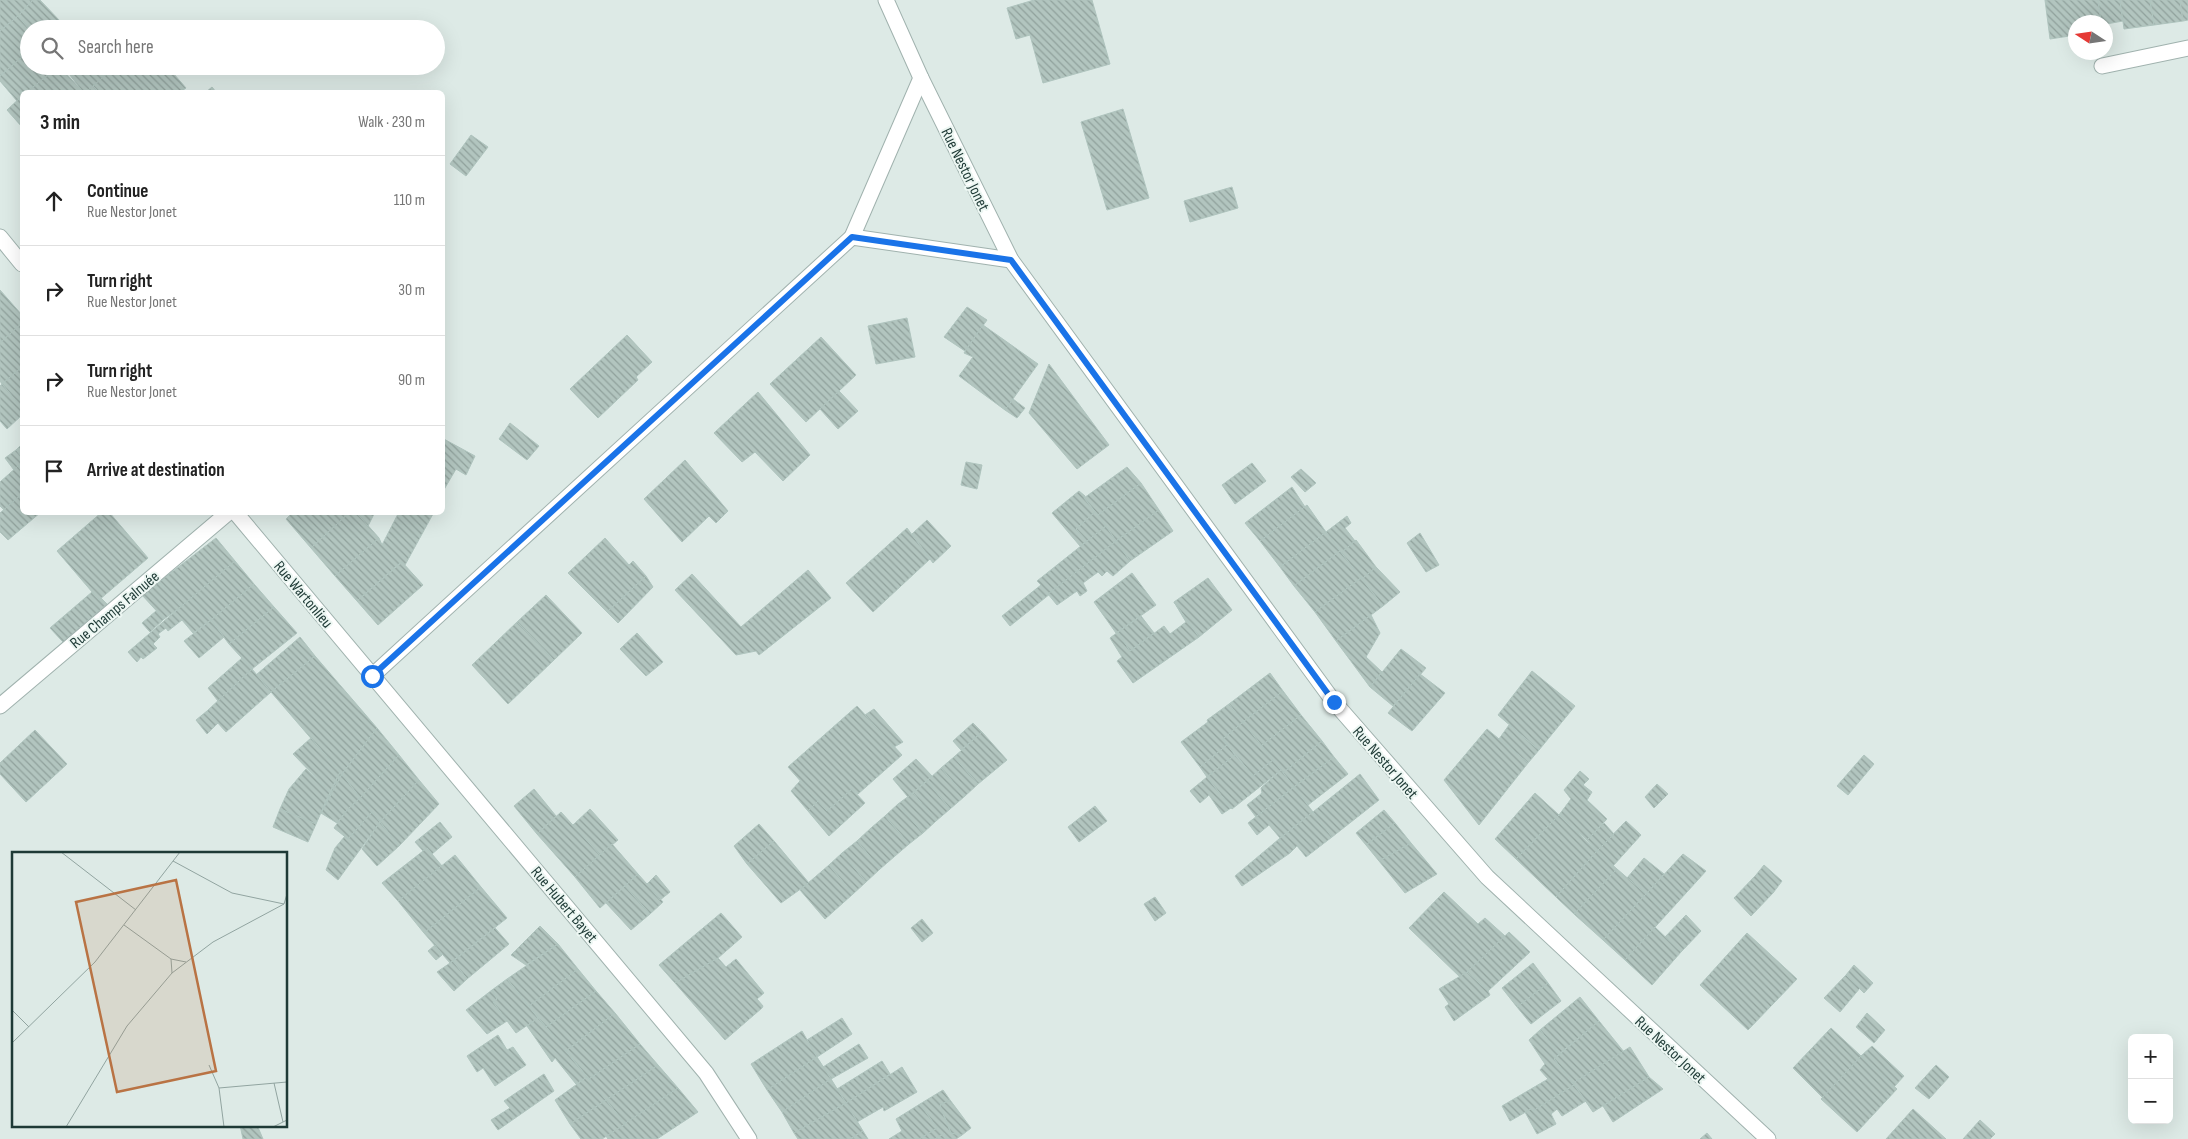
<!DOCTYPE html>
<html lang="en">
<head>
<meta charset="utf-8">
<style>
	body { margin:0; font-family:"Sofia Sans Condensed",sans-serif; background:#f6f6f6; color:#222 }
	.controls { position:absolute; right:15px; bottom:15px; display:grid; overflow:hidden; border-radius:8px; box-shadow:0 5px 20px #0002 }
	.controls button { width:45px; height:45px; display:grid; place-items:center; padding:0; border:0; border-bottom:1px solid #e0e0e0; background:#fff; color:#222; font:25px sans-serif }
	.compass { position:absolute; left:2068px; top:15px; width:45px; height:45px; border-radius:50%; background:#fff; box-shadow:0 5px 20px #0002; rotate:282deg }
	.stop { position:absolute; width:15px; height:15px; margin:-11px; border:4px solid #1a73e8; border-radius:50%; background:#fff }
	.stop.end { background:#1a73e8; border-color:#fff; box-shadow:0 1px 5px #0008 }
	.list { margin:0; padding:0; list-style:none }
	h2 { display:flex; justify-content:space-between; align-items:center; height:65px; margin:0; padding:0 20px; font-size:21px }
	h2 small { font-size:16px; font-weight:400; color:#767676 }
	.list li { display:grid; grid-template-columns:32px 1fr auto; gap:15px; align-items:center; box-sizing:border-box; height:90px; padding:0 20px; border-top:1px solid #e0e0e0 }
	.list b { display:block; font-size:19px; white-space:nowrap }
	.list p { margin:0; font-size:16px; white-space:nowrap; color:#767676 }
	.list em { font-size:16px; font-style:normal; color:#767676 }
	.icon { flex:none; width:28px; height:28px; fill:none; stroke:currentColor; stroke-width:2; stroke-linecap:round; stroke-linejoin:round }
	.map { position:relative; flex:none; width:2188px; height:1139px; overflow:hidden }
	.search { position:absolute; background:#fff; box-shadow:0 5px 20px #0002; left:20px; top:20px; width:425px; height:55px; display:flex; align-items:center; gap:12px; box-sizing:border-box; padding:0 18px; border-radius:28px; color:#767676; font-size:19px }
	.panel { position:absolute; background:#fff; box-shadow:0 5px 20px #0002; left:20px; top:90px; width:425px; height:425px; border-radius:8px }
	.map>svg:first-child { display:block }
</style>
</head>
<body>
<div class="map">
<svg width="2188" height="1139" viewBox="0 0 2188 1139">
	<defs>
		<pattern id="building-back-hatch" width="6" height="6" patternUnits="userSpaceOnUse" patternTransform="scale(1.25)"><rect width="6" height="6" fill="#b2c5bf"/><path d="M-1 5l2 2M0 0l6 6M5-1l2 2" fill="none" stroke="#90a19c"/></pattern>
	</defs>
	<rect width="100%" height="100%" fill="#ddeae6"/>
	<!-- building -->
	<g fill="url(#building-back-hatch)" stroke="#afc4be">
		<polygon points="0,0 4,0 18,16 0,31"/>
		<polygon points="4,0 33,0 18,16"/>
		<polygon points="33,0 40,0 60,21 54,29 29,29 18,16"/>
		<polygon points="1034,0 1092,0 1110,64 1043,83 1030,35 1016,39 1007,8"/>
		<polygon points="2045,0 2098,0 2102,22 2076,22 2076,35 2050,39"/>
		<polygon points="2098,0 2120,0 2123,21 2106,24 2101,22"/>
		<polygon points="2120,0 2150,0 2154,25 2124,29"/>
		<polygon points="2150,0 2180,0 2183,21 2154,25"/>
		<polygon points="2180,0 2188,0 2188,20 2183,21"/>
		<polygon points="18,16 29,29 29,51 0,76 0,31"/>
		<polygon points="29,51 29,66 59,66 27,92 22,92 22,96 17,101 0,81 0,76"/>
		<polygon points="59,66 83,92 27,92"/>
		<polygon points="63,66 116,66 86,92 83,92"/>
		<polygon points="116,66 167,66 186,88 180,92 99,92 93,86"/>
		<polygon points="93,86 99,92 86,92"/>
		<polygon points="212,87 216,92 206,92"/>
		<polygon points="22,96 22,127 7,110"/>
		<polygon points="1123,109 1149,198 1107,210 1081,122"/>
		<polygon points="471,135 488,147 466,176 450,164"/>
		<polygon points="1232,187 1238,208 1190,222 1184,201"/>
		<polygon points="0,290 22,315 22,323 0,343"/>
		<polygon points="967,307 987,320 965,351 944,337"/>
		<polygon points="907,318 915,357 876,364 868,326"/>
		<polygon points="22,323 22,367 2,384 0,381 0,343"/>
		<polygon points="983,325 1038,364 1005,410 959,376 973,357 964,353"/>
		<polygon points="627,335 652,362 636,377 638,380 598,418 570,389"/>
		<polygon points="821,337 856,375 806,422 770,384"/>
		<polygon points="1049,364 1109,445 1077,469 1029,413"/>
		<polygon points="22,367 22,408 2,384"/>
		<polygon points="2,384 22,408 22,415 7,429 0,421 0,386"/>
		<polygon points="839,391 858,411 838,429 820,409"/>
		<polygon points="758,392 810,455 783,481 755,452 742,462 714,433"/>
		<polygon points="1013,399 1025,408 1017,418 1005,410"/>
		<polygon points="510,423 539,446 527,460 499,439"/>
		<polygon points="442,438 475,456 466,475 456,469 442,493"/>
		<polygon points="22,444 22,457 16,450"/>
		<polygon points="16,450 22,457 22,462 14,470 5,458"/>
		<polygon points="685,460 728,511 716,523 709,516 682,542 644,499"/>
		<polygon points="22,462 22,472 18,466"/>
		<polygon points="966,462 982,465 977,489 961,485"/>
		<polygon points="1252,463 1266,481 1235,504 1222,485"/>
		<polygon points="18,466 22,472 22,494 4,510 0,506 0,482"/>
		<polygon points="1127,467 1141,483 1098,515 1084,498"/>
		<polygon points="1301,469 1316,483 1305,492 1291,477"/>
		<polygon points="1141,483 1159,510 1116,541 1098,515"/>
		<polygon points="1292,487 1305,507 1260,541 1245,523"/>
		<polygon points="1079,491 1085,496 1084,498 1095,512 1076,529 1087,541 1080,546 1052,513"/>
		<polygon points="22,494 22,512 41,512 8,540 0,532 0,513"/>
		<polygon points="1307,505 1326,532 1280,567 1260,541"/>
		<polygon points="1159,510 1173,531 1130,561 1116,541"/>
		<polygon points="102,512 109,512 148,558 99,600 57,551"/>
		<polygon points="293,512 350,512 311,548 286,519"/>
		<polygon points="350,512 356,512 379,538 335,576 311,548"/>
		<polygon points="356,512 375,512 368,526"/>
		<polygon points="399,512 434,512 405,565 402,562 400,563 382,545"/>
		<polygon points="1095,512 1106,526 1087,541 1076,529"/>
		<polygon points="1347,516 1351,523 1345,528 1355,541 1341,553 1326,532"/>
		<polygon points="927,520 951,546 933,563 912,534"/>
		<polygon points="1106,526 1116,541 1010,626 1002,616 1041,585 1037,581"/>
		<polygon points="907,528 930,559 873,612 846,583"/>
		<polygon points="1326,532 1340,551 1294,586 1280,567"/>
		<polygon points="1420,533 1439,565 1426,572 1407,543"/>
		<polygon points="216,538 235,561 181,607 159,582"/>
		<polygon points="379,538 382,545 400,563 357,601 335,576"/>
		<polygon points="605,538 629,565 633,561 646,576 607,612 568,573"/>
		<polygon points="1356,540 1376,567 1362,579 1341,553"/>
		<polygon points="1116,541 1130,561 1113,576 1107,571 1102,576 1098,572 1083,583 1087,591 1080,596 1077,591 1057,605 1048,594"/>
		<polygon points="1340,551 1361,578 1315,612 1294,586"/>
		<polygon points="235,561 254,584 211,620 191,598"/>
		<polygon points="402,562 423,585 378,625 357,601"/>
		<polygon points="1376,567 1400,592 1383,606 1362,579"/>
		<polygon points="808,570 831,598 759,655 756,651 736,655 675,590 692,574 741,627"/>
		<polygon points="1132,573 1156,605 1116,633 1094,602"/>
		<polygon points="646,576 653,587 618,623 607,612"/>
		<polygon points="1208,578 1232,610 1199,637 1174,602"/>
		<polygon points="1361,578 1383,606 1336,641 1315,612"/>
		<polygon points="159,582 181,607 164,619 142,595"/>
		<polygon points="254,584 274,607 229,644 211,620"/>
		<polygon points="92,592 99,600 101,598 107,604 63,642 50,628"/>
		<polygon points="546,595 582,633 554,660 517,622"/>
		<polygon points="191,598 211,620 193,633 182,620 168,631 166,628 158,634 160,637 153,644 157,648 143,659 141,657 137,662 128,652"/>
		<polygon points="1174,602 1199,637 1133,683 1117,661 1122,657 1110,638 1118,632 1130,651 1164,626 1170,634 1186,622"/>
		<polygon points="274,607 297,633 252,669 229,644"/>
		<polygon points="156,611 164,619 150,632 142,623"/>
		<polygon points="1371,615 1380,633 1366,657 1382,672 1370,687 1336,641"/>
		<polygon points="1141,616 1154,633 1130,651 1118,632"/>
		<polygon points="211,620 224,637 199,658 184,641"/>
		<polygon points="517,622 554,660 508,704 472,665"/>
		<polygon points="637,633 663,662 646,676 620,649"/>
		<polygon points="300,637 315,656 271,692 256,675"/>
		<polygon points="1401,649 1426,668 1393,706 1370,687"/>
		<polygon points="315,656 377,728 342,774 321,813 340,772 271,692"/>
		<polygon points="242,658 252,669 218,701 208,688"/>
		<polygon points="252,669 271,692 226,732 207,711"/>
		<polygon points="1532,671 1575,706 1539,750 1498,715"/>
		<polygon points="1270,673 1283,691 1243,722 1229,704"/>
		<polygon points="1420,674 1445,693 1412,731 1388,713"/>
		<polygon points="1283,691 1301,715 1261,746 1243,722"/>
		<polygon points="1229,704 1243,722 1223,739 1227,745 1200,767 1181,742 1208,722 1207,720"/>
		<polygon points="857,706 902,755 858,794 852,789 827,811 788,767"/>
		<polygon points="874,709 903,742 894,747 865,715"/>
		<polygon points="207,711 218,723 207,734 196,720"/>
		<polygon points="1301,715 1322,741 1283,773 1261,746"/>
		<polygon points="1243,722 1273,760 1253,776 1223,739"/>
		<polygon points="973,723 982,732 961,750 953,741"/>
		<polygon points="1509,725 1539,750 1528,763 1499,739"/>
		<polygon points="377,728 399,755 360,798 342,774"/>
		<polygon points="1487,729 1528,763 1479,825 1444,780"/>
		<polygon points="35,730 67,764 26,802 0,774 0,763"/>
		<polygon points="982,732 1007,760 978,784 954,757"/>
		<polygon points="311,738 340,772 330,792 293,754"/>
		<polygon points="1223,739 1235,755 1207,777 1200,767 1227,745"/>
		<polygon points="1322,741 1334,757 1294,787 1283,773"/>
		<polygon points="399,755 419,780 380,822 360,798"/>
		<polygon points="1235,755 1253,776 1273,760 1281,770 1232,809 1207,777"/>
		<polygon points="1864,755 1874,764 1848,795 1837,786"/>
		<polygon points="954,757 978,784 965,796 941,768"/>
		<polygon points="1334,757 1348,774 1308,805 1294,787"/>
		<polygon points="916,759 932,776 908,797 893,779"/>
		<polygon points="941,768 965,796 950,809 927,781"/>
		<polygon points="306,769 330,792 316,824 280,809 289,789"/>
		<polygon points="1281,770 1294,787 1256,817 1247,805 1262,793 1261,788"/>
		<polygon points="1580,771 1589,779 1583,785 1592,792 1587,800 1607,819 1587,840 1559,815 1571,799 1564,790"/>
		<polygon points="342,774 360,798 347,810 337,823 321,813"/>
		<polygon points="1360,774 1379,800 1332,837 1313,812"/>
		<polygon points="1207,777 1231,808 1222,814 1209,795 1200,803 1190,791"/>
		<polygon points="419,780 439,804 399,846 380,822"/>
		<polygon points="800,781 818,801 808,811 791,791"/>
		<polygon points="927,781 950,809 936,821 913,793"/>
		<polygon points="1657,784 1668,794 1654,808 1645,797"/>
		<polygon points="1294,787 1313,812 1280,838 1269,825 1257,835 1248,823"/>
		<polygon points="534,789 556,816 537,834 514,806"/>
		<polygon points="852,789 865,803 829,836 808,811 818,801 827,811"/>
		<polygon points="913,793 936,821 923,833 898,804"/>
		<polygon points="1535,793 1559,815 1516,859 1495,839"/>
		<polygon points="360,798 372,812 348,839 334,828 347,810"/>
		<polygon points="898,804 923,833 909,844 885,816"/>
		<polygon points="1095,806 1107,821 1079,842 1068,827"/>
		<polygon points="280,809 316,824 308,842 273,827"/>
		<polygon points="590,809 618,840 600,855 573,825"/>
		<polygon points="1384,810 1395,823 1366,845 1356,833"/>
		<polygon points="372,812 380,822 338,880 326,870 335,848 345,836 348,839"/>
		<polygon points="561,812 600,855 575,877 537,834"/>
		<polygon points="1313,812 1332,837 1306,857 1297,846 1290,853 1279,839"/>
		<polygon points="1559,815 1597,851 1556,897 1516,859"/>
		<polygon points="885,816 909,844 895,856 871,828"/>
		<polygon points="1626,821 1641,835 1613,866 1597,851"/>
		<polygon points="380,822 399,846 377,866 362,849"/>
		<polygon points="440,822 452,837 432,854 427,848 423,851 415,842"/>
		<polygon points="1395,823 1411,843 1379,861 1366,845"/>
		<polygon points="1604,823 1614,834 1597,851 1587,840"/>
		<polygon points="759,824 774,841 747,864 734,846"/>
		<polygon points="871,828 895,856 880,869 857,841"/>
		<polygon points="1279,839 1290,853 1242,886 1235,876"/>
		<polygon points="774,841 809,883 781,903 747,864"/>
		<polygon points="857,841 880,869 866,882 842,853"/>
		<polygon points="1411,843 1437,874 1405,893 1379,861"/>
		<polygon points="612,844 638,874 600,908 575,877"/>
		<polygon points="427,848 442,866 398,901 382,883"/>
		<polygon points="1597,851 1617,869 1574,914 1556,897"/>
		<polygon points="842,853 866,882 853,894 829,865"/>
		<polygon points="1683,854 1706,871 1667,914 1646,894"/>
		<polygon points="455,855 481,887 424,933 398,901"/>
		<polygon points="1644,858 1664,874 1646,894 1627,878"/>
		<polygon points="829,865 853,894 825,919 800,890"/>
		<polygon points="1764,865 1782,881 1773,893 1756,875"/>
		<polygon points="1617,869 1646,894 1603,940 1574,914"/>
		<polygon points="638,874 663,902 650,914 625,886"/>
		<polygon points="656,875 670,892 660,900 647,884"/>
		<polygon points="1756,875 1773,893 1751,916 1734,898"/>
		<polygon points="625,886 650,914 631,930 606,903"/>
		<polygon points="481,887 507,918 450,963 424,933"/>
		<polygon points="1444,892 1478,924 1485,918 1505,936 1461,978 1409,928"/>
		<polygon points="1646,894 1667,914 1625,960 1603,940"/>
		<polygon points="1155,897 1166,913 1155,921 1144,904"/>
		<polygon points="721,913 742,937 718,958 675,983 659,965"/>
		<polygon points="1686,915 1701,931 1681,952 1665,937"/>
		<polygon points="922,919 933,933 922,942 911,928"/>
		<polygon points="540,926 558,944 526,965 511,955"/>
		<polygon points="1655,927 1681,952 1652,985 1625,960"/>
		<polygon points="495,928 509,944 467,979 453,961"/>
		<polygon points="1509,932 1530,952 1488,991 1467,972"/>
		<polygon points="1747,933 1797,979 1748,1030 1700,985"/>
		<polygon points="558,944 578,969 529,1006 507,979"/>
		<polygon points="435,945 442,955 436,960 428,951"/>
		<polygon points="718,958 726,967 736,959 764,993 757,999 763,1006 762,1008 725,1040 675,983"/>
		<polygon points="453,961 467,979 454,991 437,972"/>
		<polygon points="1533,963 1548,983 1517,1007 1502,988"/>
		<polygon points="1854,965 1873,983 1864,993 1846,975"/>
		<polygon points="578,969 596,991 546,1027 529,1006"/>
		<polygon points="1467,972 1488,991 1490,995 1454,1021 1445,1007 1449,1004 1439,989"/>
		<polygon points="1846,975 1860,988 1840,1012 1824,998"/>
		<polygon points="507,979 538,1018 516,1033 493,1002 497,999 492,990"/>
		<polygon points="1548,983 1561,1001 1531,1024 1517,1007"/>
		<polygon points="492,990 497,999 493,1002 507,1021 487,1034 466,1010"/>
		<polygon points="596,991 615,1013 566,1051 546,1027"/>
		<polygon points="1580,997 1599,1021 1559,1054 1540,1030"/>
		<polygon points="615,1013 640,1044 589,1079 566,1051"/>
		<polygon points="1867,1013 1885,1030 1874,1043 1856,1027"/>
		<polygon points="538,1018 546,1027 587,1077 576,1084 555,1058 552,1062 527,1026"/>
		<polygon points="842,1018 852,1034 817,1057 807,1040"/>
		<polygon points="1599,1021 1624,1052 1573,1083 1554,1059"/>
		<polygon points="1831,1028 1861,1056 1823,1098 1793,1068"/>
		<polygon points="1540,1030 1559,1054 1554,1059 1574,1085 1533,1111 1531,1109 1510,1121 1502,1106 1548,1079 1540,1070 1545,1064 1529,1040"/>
		<polygon points="802,1031 817,1057 767,1090 751,1064"/>
		<polygon points="498,1035 507,1050 513,1047 526,1065 495,1086 483,1068 477,1072 467,1056"/>
		<polygon points="640,1044 658,1065 606,1100 589,1079"/>
		<polygon points="859,1044 868,1058 831,1079 823,1067"/>
		<polygon points="1872,1046 1904,1076 1894,1087 1861,1056"/>
		<polygon points="1630,1047 1649,1077 1593,1112 1573,1083"/>
		<polygon points="1861,1056 1897,1089 1857,1132 1821,1099"/>
		<polygon points="817,1057 831,1079 782,1112 767,1090"/>
		<polygon points="882,1061 890,1074 846,1103 837,1089"/>
		<polygon points="658,1065 678,1088 625,1124 606,1100"/>
		<polygon points="1936,1065 1949,1077 1929,1099 1915,1088"/>
		<polygon points="902,1067 917,1092 884,1111 883,1107 857,1122 846,1103"/>
		<polygon points="544,1074 554,1091 498,1130 491,1120 510,1108 504,1101"/>
		<polygon points="587,1077 606,1100 570,1124 555,1100"/>
		<polygon points="1649,1077 1663,1089 1613,1122 1603,1106"/>
		<polygon points="831,1079 846,1103 794,1133 782,1112"/>
		<polygon points="1574,1085 1586,1101 1562,1116 1557,1109 1551,1114 1556,1124 1537,1134 1525,1112 1531,1109 1533,1111"/>
		<polygon points="678,1088 698,1112 657,1139 608,1139 606,1136"/>
		<polygon points="943,1090 950,1100 940,1105 945,1119 951,1133 962,1135 956,1139 947,1139 944,1133 935,1139 919,1139 937,1128 920,1104"/>
		<polygon points="606,1100 625,1124 602,1139 581,1139 570,1124"/>
		<polygon points="950,1100 971,1128 962,1135 951,1133 940,1105"/>
		<polygon points="846,1103 863,1131 850,1139 798,1139 794,1133"/>
		<polygon points="920,1104 937,1128 919,1139 889,1139 902,1131 896,1119"/>
		<polygon points="1913,1109 1946,1139 1886,1139"/>
		<polygon points="1980,1120 1995,1134 1990,1139 1963,1139"/>
		<polygon points="240,1125 257,1125 263,1139 243,1139"/>
		<polygon points="863,1131 868,1139 850,1139"/>
		<polygon points="944,1133 947,1139 935,1139 942,1135"/>
		<polygon points="1707,1133 1712,1139 1700,1139"/>
	</g>
	<g fill="none" stroke-linecap="round" stroke-linejoin="round">
		<defs>
			<g id="street">
				<polyline points="886,0 921,78 1011,260 1334,702 1487,877 1768,1139"/>
				<polyline points="2102,66 2188,48"/>
				<polyline points="0,237 22,264"/>
				<polyline points="852,237 921,78"/>
				<polyline points="235,512 706,1073 749,1139"/>
				<polyline points="372,676 852,237 1011,260"/>
				<polyline points="0,706 229,512"/>
			</g>
		</defs>
		<!-- street casing -->
		<use href="#street" stroke="#a0b2ae" stroke-width="17"/>
		<!-- street -->
		<use href="#street" stroke="#fff" stroke-width="15"/>
	</g>
	<g fill="none" stroke-linecap="round" stroke-linejoin="round">
		<!-- route -->
		<polyline stroke="#1a73e8" stroke-width="6" points="372,676 852,237 1011,260 1334,702"/>
	</g>
	<g text-anchor="middle" stroke-width="4" stroke-linejoin="round" paint-order="stroke">
		<!-- street labels -->
		<g font-size="16" fill="#1e3a36" stroke="#edf7f3">
			<text transform="translate(966 169) rotate(64)" y="6">Rue Nestor Jonet</text>
			<text transform="translate(304 594) rotate(50)" y="6">Rue Wartonlieu</text>
			<text transform="translate(114 609) rotate(-40)" y="6">Rue Champs Falnuée</text>
			<text transform="translate(1386 762) rotate(49)" y="6">Rue Nestor Jonet</text>
			<text transform="translate(565 904) rotate(50)" y="6">Rue Hubert Bayet</text>
			<text transform="translate(1671 1049) rotate(43)" y="6">Rue Nestor Jonet</text>
		</g>
	</g>
	<!-- overview -->
	<g transform="translate(12 852)">
		<rect width="275" height="275" fill="#ddeae6"/>
		<path fill="none" stroke="#91a4a0" stroke-width="1" d="M 49,0 L 124,58M 161,9 L 220,41 L 272,52M 112,73 L 159,107 L 160,121M 159,107 L 174,110M 0,158 L 17,175M 0,191 L 83,110 L 168,0M 197,213 L 207,236 L 212,275M 262,231 L 271,270M 207,236 L 275,230M 54,275 L 115,174 L 160,121 L 201,90 L 272,52 L 275,42M 261,275 L 275,268"/>
		<path fill="#b97344" fill-opacity="0.15" stroke="#b97344" stroke-width="2.5" d="M 164,28 L 204,219 L 105,240 L 64,50 Z"/>
		<rect width="275" height="275" fill="none" stroke="#1e3a36" stroke-width="2.5"/>
	</g>
</svg>
<div class="controls">
<button>+</button>
<button>−</button>
</div>
<svg class="compass" viewBox="-18 -18 36 36"><path d="M0-13l5 13h-10z" fill="#e53935"/><path d="M0 13l5-13h-10z" fill="#767676"/></svg>
<div class="stop" style="left:372px;top:676px"></div>
<div class="stop end" style="left:1334px;top:702px"></div>
<div class="search"><svg class="icon" aria-label="search" viewBox="0 0 24 24"><circle cx="10" cy="10" r="6"/><path d="M15 15l6 6"/></svg>Search here</div>
<section class="panel">
<h2>3 min<small>Walk · 230 m</small></h2>
<ul class="list">
<li><svg class="icon" aria-label="ahead" viewBox="0 0 24 24"><path d="M12 20V5M6 11l6-6 6 6"/></svg><div><b>Continue</b><p>Rue Nestor Jonet</p></div><em>110 m</em></li>
<li><svg class="icon" aria-label="right" viewBox="0 0 24 24"><path d="M7 20v-9h11M14 6l5 5-5 5"/></svg><div><b>Turn right</b><p>Rue Nestor Jonet</p></div><em>30 m</em></li>
<li><svg class="icon" aria-label="right" viewBox="0 0 24 24"><path d="M7 20v-9h11M14 6l5 5-5 5"/></svg><div><b>Turn right</b><p>Rue Nestor Jonet</p></div><em>90 m</em></li>
<li><svg class="icon" aria-label="arrive" viewBox="0 0 24 24"><path d="M6 21V4h12l-3 4 3 4H6"/></svg><div><b>Arrive at destination</b></div></li>
</ul>
</section>
</div>
</body>
</html>
